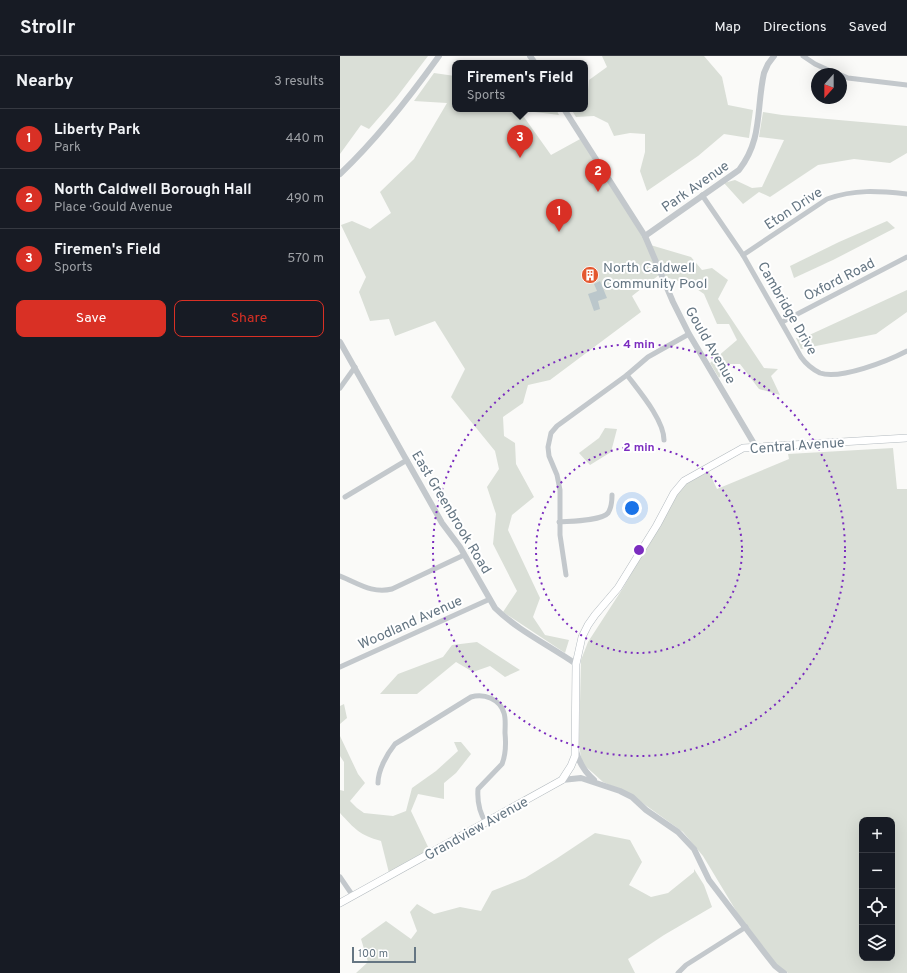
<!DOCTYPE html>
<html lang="en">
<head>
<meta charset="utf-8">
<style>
	body { margin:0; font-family:Overpass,sans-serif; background:#20242c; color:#f1f3f6 }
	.controls { position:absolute; right:12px; bottom:12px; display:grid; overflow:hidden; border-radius:8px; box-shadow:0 4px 16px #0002 }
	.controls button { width:36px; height:36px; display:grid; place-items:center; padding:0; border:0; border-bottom:1px solid #363941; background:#171b24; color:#f1f3f6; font:20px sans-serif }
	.compass { position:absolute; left:471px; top:12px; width:36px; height:36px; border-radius:50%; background:#171b24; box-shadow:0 4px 16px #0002; rotate:201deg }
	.scale { position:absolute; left:12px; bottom:10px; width:64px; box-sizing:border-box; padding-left:4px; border:2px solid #657683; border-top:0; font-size:11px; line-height:14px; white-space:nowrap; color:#657683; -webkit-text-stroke:3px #fff; paint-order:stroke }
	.you { position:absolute; left:292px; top:452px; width:14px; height:14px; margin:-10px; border:3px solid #fff; border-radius:50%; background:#1a73e8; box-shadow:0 0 0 6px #1a73e833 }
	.badge { display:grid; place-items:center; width:26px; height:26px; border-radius:50%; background:#d93025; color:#fff; font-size:13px; font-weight:700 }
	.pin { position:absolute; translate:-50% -33px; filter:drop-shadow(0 1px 2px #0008) }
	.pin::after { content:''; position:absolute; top:21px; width:14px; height:12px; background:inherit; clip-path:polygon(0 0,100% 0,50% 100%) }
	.popup { position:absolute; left:112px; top:4px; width:136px; height:52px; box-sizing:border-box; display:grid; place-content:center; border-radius:8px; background:#171b24; filter:drop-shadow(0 1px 3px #0005); font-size:13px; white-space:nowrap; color:#9ea1a6 }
	.popup b { font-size:15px; color:#f1f3f6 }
	.popup::after { content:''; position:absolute; left:50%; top:100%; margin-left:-8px; border:8px solid transparent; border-top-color:#171b24 }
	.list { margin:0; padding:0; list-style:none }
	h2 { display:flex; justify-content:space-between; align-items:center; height:52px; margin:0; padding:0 16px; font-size:17px }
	h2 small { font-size:13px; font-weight:400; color:#9ea1a6 }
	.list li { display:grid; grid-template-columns:26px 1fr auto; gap:12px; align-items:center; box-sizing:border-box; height:60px; padding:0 16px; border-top:1px solid #363941 }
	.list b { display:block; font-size:15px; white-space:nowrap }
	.list p { margin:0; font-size:13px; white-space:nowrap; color:#9ea1a6 }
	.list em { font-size:13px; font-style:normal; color:#9ea1a6 }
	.actions { display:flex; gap:8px; padding:12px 16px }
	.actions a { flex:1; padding:9px 0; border:1px solid #d93025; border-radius:8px; text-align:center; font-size:14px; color:#d93025 }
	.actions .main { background:#d93025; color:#fff }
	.icon { flex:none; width:22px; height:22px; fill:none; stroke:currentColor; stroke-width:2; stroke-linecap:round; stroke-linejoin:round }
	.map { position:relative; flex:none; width:567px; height:917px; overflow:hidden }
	header { display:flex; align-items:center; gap:24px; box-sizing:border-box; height:56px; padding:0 20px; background:#171b24; border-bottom:1px solid #363941 }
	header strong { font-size:19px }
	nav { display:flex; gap:22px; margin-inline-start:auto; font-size:14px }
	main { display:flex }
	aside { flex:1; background:#171b24 }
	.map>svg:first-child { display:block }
</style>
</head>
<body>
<header>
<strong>Strollr</strong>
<nav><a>Map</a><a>Directions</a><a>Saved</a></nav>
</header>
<main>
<aside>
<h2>Nearby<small>3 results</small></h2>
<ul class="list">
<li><span class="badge">1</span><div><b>Liberty Park</b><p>Park</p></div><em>440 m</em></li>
<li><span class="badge">2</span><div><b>North Caldwell Borough Hall</b><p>Place · Gould Avenue</p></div><em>490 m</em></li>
<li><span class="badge">3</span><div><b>Firemen's Field</b><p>Sports</p></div><em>570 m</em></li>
</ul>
<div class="actions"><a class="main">Save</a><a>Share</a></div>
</aside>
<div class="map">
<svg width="567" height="917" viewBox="0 0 567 917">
	<rect width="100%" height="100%" fill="#fafaf8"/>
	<!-- green -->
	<g fill="#dadfd7" fill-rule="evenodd">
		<polygon points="0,0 88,0 56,42 29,73 21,69 0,98"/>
		<polygon points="262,0 364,0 382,21 388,49 413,54 409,82 384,78 358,100 307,135 300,115 305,96 305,78 290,77 274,80 268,67 254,60 236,61 231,53 245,53 245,34 248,34 249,24 267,11"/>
		<polygon points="94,17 115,20 115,53 216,53 219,59 179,54 211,99 242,82 307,188 351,201 362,214 372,212 388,224 378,243 424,312 438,313 431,320 440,339 419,333 400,308 389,308 379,322 370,307 397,284 389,268 377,268 364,238 351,229 319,219 292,240 301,256 210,324 188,329 183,347 163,361 164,380 175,387 176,408 194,441 172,459 168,474 200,542 193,561 205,579 229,584 225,597 163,556 177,535 153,488 156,458 147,431 159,413 155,395 111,341 125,313 95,265 55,280 49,263 30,265 19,236 26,221 1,169 12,165 30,173 51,157 40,136 74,103 107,47 74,45"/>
		<polygon points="423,56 442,59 567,70 567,97 550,107 514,103 478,109 430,141 419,136 403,148 384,127 395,124 412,132 422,131 444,84 419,81"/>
		<polygon points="547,165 555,172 493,204 454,222 450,210 499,186"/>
		<polygon points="567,234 567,256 536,278 461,293 456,282 465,281"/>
		<polygon points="265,372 277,373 271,396 250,409 239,397 259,382"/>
		<path d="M 553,392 L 557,433 L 567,433 L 567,917 L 448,917 L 437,910 L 398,858 L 363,800 L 343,776 L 290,738 L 263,726 L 242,707 L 239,689 L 241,604 L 248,586 L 283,532 L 338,436 L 348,425 L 369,416 L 377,433 L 449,403 L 448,398 ZM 522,764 L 552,764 L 552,902 L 522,902 Z"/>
		<polygon points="137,586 180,614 165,621 150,610 133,616 116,606 77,638 40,638 58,618 103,601 112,589"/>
		<polygon points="4,648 7,662 0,668 0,650"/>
		<path d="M 0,680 L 18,718 L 25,727 L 10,745 L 17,752 L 24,757 L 53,760 L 66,755 L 72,732 L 96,715 L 118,695 L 114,686 L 121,686 L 131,698 L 116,717 L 104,727 L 104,743 L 78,738 L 71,755 L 90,795 L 49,817 L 41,785 C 19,779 15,773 0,757 L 0,734 L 4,735 L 4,706 L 0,700 Z"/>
		<polygon points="255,777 290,784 302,806 289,829 311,841 328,837 354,816 354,813 364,829 372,851 324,879 288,903 295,917 16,917 28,906 21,883 46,865 71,883 77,875 70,856 77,848 94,858 120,851 141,855 152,835 185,822 216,803"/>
	</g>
	<!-- water -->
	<polygon fill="#bbc7cb" points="260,225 267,242 258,245 260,253 254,255 248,238 257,235 254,228"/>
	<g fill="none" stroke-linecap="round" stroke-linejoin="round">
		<defs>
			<polyline id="secondary" points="0,847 222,724 231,710 235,700 236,608 242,581 248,569 255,559 278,532 317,469 334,437 344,425 403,392 567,382"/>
		</defs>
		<!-- secondary casing -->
		<use href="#secondary" stroke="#b3babf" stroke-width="8"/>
		<!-- minor -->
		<g stroke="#c3c8cc" stroke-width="5">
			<polyline points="463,0 475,8 497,18"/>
			<polyline points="501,19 508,22 567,29"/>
			<path d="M 362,139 L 403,199 L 461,301 C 466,308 472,313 480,317 C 500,324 548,305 567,295"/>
			<path d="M 403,199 L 487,143 C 515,133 538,135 567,138"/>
			<polyline points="442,266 567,201"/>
			<path d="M 287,319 C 299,335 324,364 324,384"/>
			<polyline points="0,332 15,311"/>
			<polyline points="5,441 67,404"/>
			<path d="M 219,466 C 231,465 261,465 268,457 C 272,451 272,445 272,439"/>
			<polyline points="226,519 220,479 220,434 217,419 209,400 208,391 211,377 217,370 287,319 308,301 349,278"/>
			<path d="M 0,520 C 18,527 32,538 52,533 L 124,499"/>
			<polyline points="0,611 150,543"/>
			<path d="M 38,727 C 38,714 47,698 55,688 L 131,641 C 144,637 160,643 164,657 C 166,663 165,670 165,677 C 166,687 166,698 162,708 L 138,733 C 137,746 139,756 146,767"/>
			<polyline points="0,821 13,840"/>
			<polyline points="338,917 346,909 406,871"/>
		</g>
		<!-- tertiary -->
		<g stroke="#c3c8cc" stroke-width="6">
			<polyline points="190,0 195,7"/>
			<polyline points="224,53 305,180 333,246 349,278 416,391"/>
			<path d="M 0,118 C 38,82 69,42 99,0"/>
			<path d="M 305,180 L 399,114 C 423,83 416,53 424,17 L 428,8 L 434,0"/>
			<path d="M 0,286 L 102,467 L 120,491 L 155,552 C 177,574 210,590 236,608"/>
			<path d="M 236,695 C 239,707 245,716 254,724"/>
			<polyline points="222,724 241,722 280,735 292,741 306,754 338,776 354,793 369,824 424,896 435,910 444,917"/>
		</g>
		<!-- secondary -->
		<use href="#secondary" stroke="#fff" stroke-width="7"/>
	</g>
	<!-- distance rings -->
	<g fill="none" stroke="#7b2cbf" stroke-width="2" stroke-dasharray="2 4">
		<circle cx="299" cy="494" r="103"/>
		<circle cx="299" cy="494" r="206"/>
	</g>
	<!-- icons -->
	<defs>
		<symbol id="building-disc" viewBox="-11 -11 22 22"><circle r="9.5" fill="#e4572e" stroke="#fff"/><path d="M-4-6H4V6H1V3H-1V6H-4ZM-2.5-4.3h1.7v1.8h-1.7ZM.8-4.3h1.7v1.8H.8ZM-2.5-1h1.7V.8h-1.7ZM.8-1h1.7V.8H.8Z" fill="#fff"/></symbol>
	</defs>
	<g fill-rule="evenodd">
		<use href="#building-disc" x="240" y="209" width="20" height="20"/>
	</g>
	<g text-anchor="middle" stroke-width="4" stroke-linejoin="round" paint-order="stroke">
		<!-- street labels -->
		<g font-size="14" fill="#657683" stroke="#fff">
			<text transform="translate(355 130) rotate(-35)" y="5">Park Avenue</text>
			<text transform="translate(453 152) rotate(-33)" y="5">Eton Drive</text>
			<text transform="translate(499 223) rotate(-27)" y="5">Oxford Road</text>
			<text transform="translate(448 252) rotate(60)" y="5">Cambridge Drive</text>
			<text transform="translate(371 289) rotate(60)" y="5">Gould Avenue</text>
			<text transform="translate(457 389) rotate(-4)" y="5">Central Avenue</text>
			<text transform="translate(112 456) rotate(59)" y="5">East Greenbrook Road</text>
			<text transform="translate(70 566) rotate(-24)" y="5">Woodland Avenue</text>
			<text transform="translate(136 772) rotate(-29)" y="5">Grandview Avenue</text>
		</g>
		<!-- poi labels -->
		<g font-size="14" fill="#657683" stroke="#fff" text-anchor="start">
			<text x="263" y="216">North Caldwell<tspan x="263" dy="16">Community Pool</tspan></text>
		</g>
	</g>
	<circle cx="299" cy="494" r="6" fill="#7b2cbf" stroke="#fff" stroke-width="2"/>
	<g font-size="12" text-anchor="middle" font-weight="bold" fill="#7b2cbf" stroke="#fff" stroke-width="4" stroke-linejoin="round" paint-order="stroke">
		<text x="299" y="292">4 min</text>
		<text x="299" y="395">2 min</text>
	</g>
</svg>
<div class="controls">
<button>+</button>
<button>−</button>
<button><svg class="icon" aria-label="locate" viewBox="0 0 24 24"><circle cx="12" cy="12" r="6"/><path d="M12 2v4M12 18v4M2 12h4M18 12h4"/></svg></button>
<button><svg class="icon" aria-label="layers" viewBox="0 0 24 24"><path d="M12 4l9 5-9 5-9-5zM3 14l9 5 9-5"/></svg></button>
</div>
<svg class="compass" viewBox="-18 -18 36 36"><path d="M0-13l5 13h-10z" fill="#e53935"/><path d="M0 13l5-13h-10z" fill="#9ea1a6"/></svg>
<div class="scale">100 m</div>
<div class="you"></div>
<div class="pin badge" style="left:219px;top:176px">1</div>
<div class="pin badge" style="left:258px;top:136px">2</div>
<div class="pin badge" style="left:180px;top:102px">3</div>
<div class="popup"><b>Firemen's Field</b>Sports</div>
</div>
</main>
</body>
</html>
